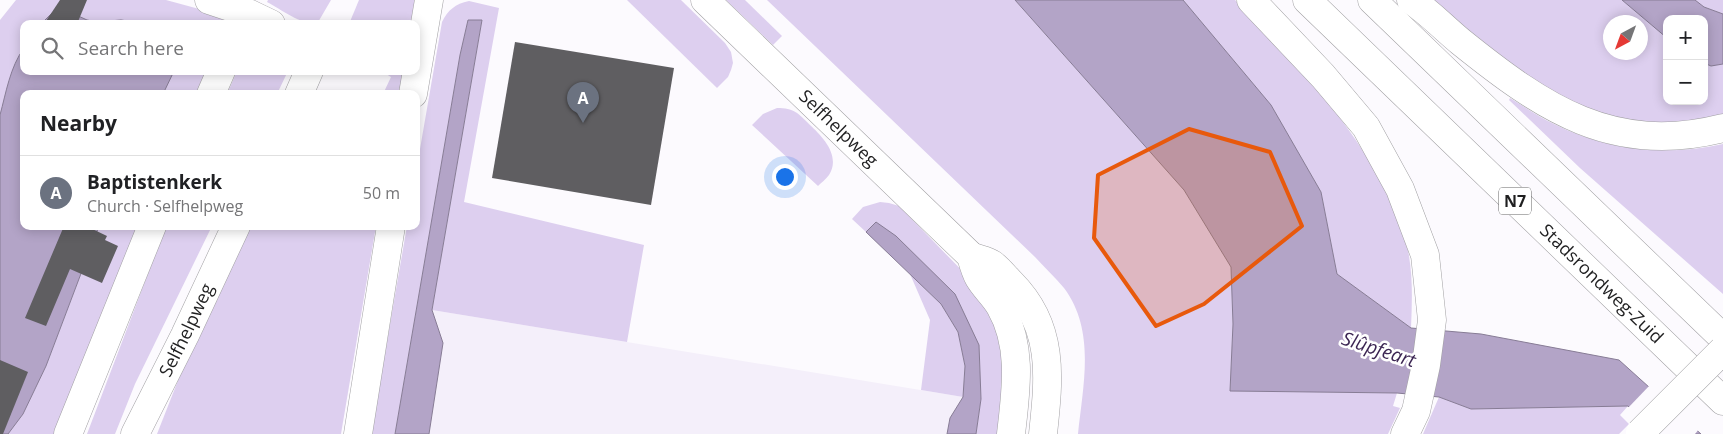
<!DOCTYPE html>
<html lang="en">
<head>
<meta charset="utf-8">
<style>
	body { margin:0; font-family:"Open Sans",sans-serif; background:#f6f6f6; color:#202124 }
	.controls { position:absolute; right:15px; top:15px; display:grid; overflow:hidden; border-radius:10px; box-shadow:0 2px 12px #0003 }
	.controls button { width:45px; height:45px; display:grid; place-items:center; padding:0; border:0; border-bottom:1px solid #e0e0e0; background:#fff; color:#202124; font:25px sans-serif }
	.compass { position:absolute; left:1603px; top:15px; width:45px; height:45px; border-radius:50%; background:#fff; box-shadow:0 2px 12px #0003; rotate:221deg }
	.you { position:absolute; left:784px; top:176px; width:18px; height:18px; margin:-12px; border:4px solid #fff; border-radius:50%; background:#1a73e8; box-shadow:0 0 0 8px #1a73e833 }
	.badge { display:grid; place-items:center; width:32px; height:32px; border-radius:50%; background:#7c3aed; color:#fff; font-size:16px; font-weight:700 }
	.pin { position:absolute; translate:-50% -41px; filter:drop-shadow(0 1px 2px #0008) }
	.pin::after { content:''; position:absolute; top:26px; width:18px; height:15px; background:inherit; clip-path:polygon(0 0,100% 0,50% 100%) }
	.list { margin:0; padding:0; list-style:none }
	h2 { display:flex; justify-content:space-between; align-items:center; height:65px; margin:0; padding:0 20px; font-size:21px }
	h2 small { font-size:16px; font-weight:400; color:#757577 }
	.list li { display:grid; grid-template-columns:32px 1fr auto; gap:15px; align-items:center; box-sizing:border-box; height:75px; padding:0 20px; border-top:1px solid #e0e0e0 }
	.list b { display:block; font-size:19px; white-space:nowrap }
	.list p { margin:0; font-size:16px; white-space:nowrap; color:#757577 }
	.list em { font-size:16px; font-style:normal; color:#757577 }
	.icon { flex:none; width:28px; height:28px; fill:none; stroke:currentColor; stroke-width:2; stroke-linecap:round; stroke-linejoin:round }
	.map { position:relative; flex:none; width:1723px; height:434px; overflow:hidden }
	.search { position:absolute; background:#fff; box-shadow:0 2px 12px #0003; left:20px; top:20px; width:400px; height:55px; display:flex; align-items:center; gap:12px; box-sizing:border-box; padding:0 18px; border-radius:10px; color:#757577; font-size:19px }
	.panel { position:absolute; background:#fff; box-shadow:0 2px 12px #0003; left:20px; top:90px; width:400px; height:140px; border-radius:10px }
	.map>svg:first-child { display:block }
</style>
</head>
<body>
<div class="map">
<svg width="1723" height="434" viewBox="0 0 1723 434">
	<rect width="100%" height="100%" fill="#fcfafe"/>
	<!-- built -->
	<polygon fill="#f4effa" points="432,310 963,397 950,418 947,434 429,434 443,343"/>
	<!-- green -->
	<g fill="#ddcfef" fill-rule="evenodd">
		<polygon points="16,0 166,0 236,19 234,24 146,24 121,20 97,22 87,20 74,14 43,21 41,24 24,24 24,48 20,53 0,115 0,20"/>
		<path d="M 268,0 L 331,0 L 317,24 C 300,24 282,10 267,2 Z"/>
		<polygon points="359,0 415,0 411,24 349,24"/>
		<polygon points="627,0 681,0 725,43 731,52 733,63 731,70 728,77 717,88"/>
		<polygon points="726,0 745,0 782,36 773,45"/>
		<path d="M 767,0 L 1015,0 L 1184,190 L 1231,267 L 1233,324 L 1230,391 L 1397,393 L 1393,406 L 1400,408 L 1388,434 L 1078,434 C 1083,385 1096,331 1064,288 C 1055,277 1044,267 1035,257 Z"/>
		<path d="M 1183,0 L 1235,0 C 1298,68 1373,140 1401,230 C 1404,239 1408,247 1409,256 C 1413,280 1412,304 1411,328 L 1337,274 L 1321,192 L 1271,105 Z"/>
		<path d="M 1431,0 L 1622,0 L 1667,38 L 1667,101 L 1704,101 L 1704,63 L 1711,66 L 1723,64 L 1723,115 C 1708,118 1693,123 1678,123 C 1573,127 1506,61 1431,0 ZM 1610,22 L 1640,22 L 1640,52 L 1610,52 Z"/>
		<polygon points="1695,0 1723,0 1723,14 1704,7"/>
		<path d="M 469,1 L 499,8 L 464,202 L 644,245 L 627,342 L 432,310 L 482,21 L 468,20 L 460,55 L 395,434 L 371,434 L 407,226 L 416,226 L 416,172 L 442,22 C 448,10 455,4 469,1 Z"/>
		<polygon points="174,71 212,71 202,94 163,94"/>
		<polygon points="237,71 288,71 277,94 227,94"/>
		<polygon points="381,71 403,71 399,94 383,94 391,77"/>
		<path d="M 1510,98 C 1525,107 1539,117 1554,124 C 1606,150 1666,157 1723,144 L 1723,294 L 1580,168 L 1509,100 Z"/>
		<path d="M 777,108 C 794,108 798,113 810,125 C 823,137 841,156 829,175 C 826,179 821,183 818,186 L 752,125 L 763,114 Z"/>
		<polygon points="880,202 889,203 899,206 978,287 1001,337 1005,373 998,434 976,434 981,399 979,345 876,222 866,232 852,219 863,207"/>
		<polygon points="99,226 143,226 63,434 8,434 23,414 46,366"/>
		<polygon points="167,226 212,226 135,384 115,434 87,434 157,250"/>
		<polygon points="250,226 376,226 341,434 157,434 179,378"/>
		<polygon points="910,274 941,304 958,332 965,366 963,397 921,390 930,320"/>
		<polygon points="1439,397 1471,409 1628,406 1620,415 1629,424 1619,434 1423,434"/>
	</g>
	<!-- water -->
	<g fill="#b3a4c7" stroke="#877c95">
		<polygon points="1015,0 1183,0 1271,105 1321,192 1337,274 1411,328 1481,334 1619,360 1701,434 1657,434 1628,406 1471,409 1439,397 1397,393 1230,391 1233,324 1231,267 1184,190"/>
		<polygon points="1622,0 1695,0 1704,7 1723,14 1723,64 1711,66 1704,63 1704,19 1667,19 1667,38"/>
		<polygon points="53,12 74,14 87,20 97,22 121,20 146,24 41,24"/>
		<polygon points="468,20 482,20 432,310 443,343 429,434 395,434 460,55"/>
		<path d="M 24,48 L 24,71 L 174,71 L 163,94 L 24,94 L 24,226 L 99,226 L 46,366 L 23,414 L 8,434 L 0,434 L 0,115 C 6,93 10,67 24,48 Z"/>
		<polygon points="876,222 896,236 955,294 979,345 981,399 976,434 947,434 950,418 963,397 965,366 958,332 941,304 866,232"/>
	</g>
	<!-- pier -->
	<polygon fill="#fcfafe" points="1650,385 1699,429 1695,434 1653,434 1627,409"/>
	<!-- building -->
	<g fill="#5f5e61">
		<polygon points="60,0 87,0 77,24 44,24"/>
		<polygon points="515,42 674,68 651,205 492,178"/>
		<polygon points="64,226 86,226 107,236 105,240 118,246 102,283 70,269 46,326 25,318"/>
		<polygon points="0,360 28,372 3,434 0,434"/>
	</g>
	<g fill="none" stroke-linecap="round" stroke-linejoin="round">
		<defs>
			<g id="minor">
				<polyline points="209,0 248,13 271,24"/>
				<path id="s1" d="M 705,0 L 971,256 C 973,263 975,271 979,278 C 985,288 994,296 1000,306 C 1023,346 1016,390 1011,434"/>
				<polyline points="211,94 221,71"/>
				<polyline points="299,94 309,71"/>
				<polyline points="413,94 429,0"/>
				<path d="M 971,256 C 977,259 986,260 992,264 C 999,269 1005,277 1011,283 C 1055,327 1049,378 1043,434"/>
				<polyline points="68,434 152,226"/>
				<path id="s2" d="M 135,434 L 185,335 L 236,226"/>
				<polyline points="358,434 391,226"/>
			</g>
			<g id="highway">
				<polyline points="1251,0 1323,76 1366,127 1400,189 1425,255 1432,320 1426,365 1416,411 1405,434"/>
				<path id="s3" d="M 1307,0 L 1723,401"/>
				<polyline points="1372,0 1723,338"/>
				<path d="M 1411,0 C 1429,12 1444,28 1461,42 C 1543,108 1613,156 1723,128"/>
			</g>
		</defs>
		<!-- minor casing -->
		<use href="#minor" stroke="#a1a0a3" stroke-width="29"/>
		<!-- highway casing -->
		<use href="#highway" stroke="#a1a0a3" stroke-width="29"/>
		<!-- minor -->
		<use href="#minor" stroke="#fff" stroke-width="28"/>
		<!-- highway -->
		<use href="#highway" stroke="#fff" stroke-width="28"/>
		<defs>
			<polyline id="minor-bridge" points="1640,433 1723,350"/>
		</defs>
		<!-- minor-bridge casing -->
		<use href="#minor-bridge" stroke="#a1a0a3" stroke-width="29" stroke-linecap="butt"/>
		<!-- minor-bridge -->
		<use href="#minor-bridge" stroke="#fff" stroke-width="28"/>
	</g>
	<!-- marked area -->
	<path fill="#e8590c" fill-opacity="0.2" stroke="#e8590c" stroke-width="4" stroke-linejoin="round" d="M 1189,129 L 1270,152 L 1302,226 L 1204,304 L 1156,326 L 1094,238 L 1098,175 Z"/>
	<g text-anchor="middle" stroke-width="5" stroke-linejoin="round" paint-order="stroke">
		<!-- shield labels -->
		<rect fill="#fff" stroke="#626263" stroke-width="1" x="1499" y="187.5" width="32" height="27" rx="4"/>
		<g font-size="16" font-weight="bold" fill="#1f1f20">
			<text x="1515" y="207">N7</text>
		</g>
		<!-- street labels -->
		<g font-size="18" fill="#1f1f20" stroke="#fff">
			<text dy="6" stroke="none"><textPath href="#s1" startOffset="185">Selfhelpweg</textPath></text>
			<text dy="6" stroke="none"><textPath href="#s3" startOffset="409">Stadsrondweg-Zuid</textPath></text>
			<text dy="6" stroke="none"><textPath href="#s2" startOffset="116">Selfhelpweg</textPath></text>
		</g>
		<!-- water labels -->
		<g font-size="19" font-style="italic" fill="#3c2653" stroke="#fff">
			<text transform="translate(1379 349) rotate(18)" y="7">Slûpfeart</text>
		</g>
	</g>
</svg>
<div class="controls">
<button>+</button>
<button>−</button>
</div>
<svg class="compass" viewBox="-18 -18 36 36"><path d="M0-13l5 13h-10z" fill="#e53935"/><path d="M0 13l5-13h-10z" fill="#757577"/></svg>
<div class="you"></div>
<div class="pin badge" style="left:583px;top:123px;background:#6b7280">A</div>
<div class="search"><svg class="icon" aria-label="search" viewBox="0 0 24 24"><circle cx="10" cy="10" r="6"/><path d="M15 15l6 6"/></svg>Search here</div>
<section class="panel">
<h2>Nearby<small></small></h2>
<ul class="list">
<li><span class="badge" style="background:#6b7280">A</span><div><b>Baptistenkerk</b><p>Church · Selfhelpweg</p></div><em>50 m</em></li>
</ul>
</section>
</div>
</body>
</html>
